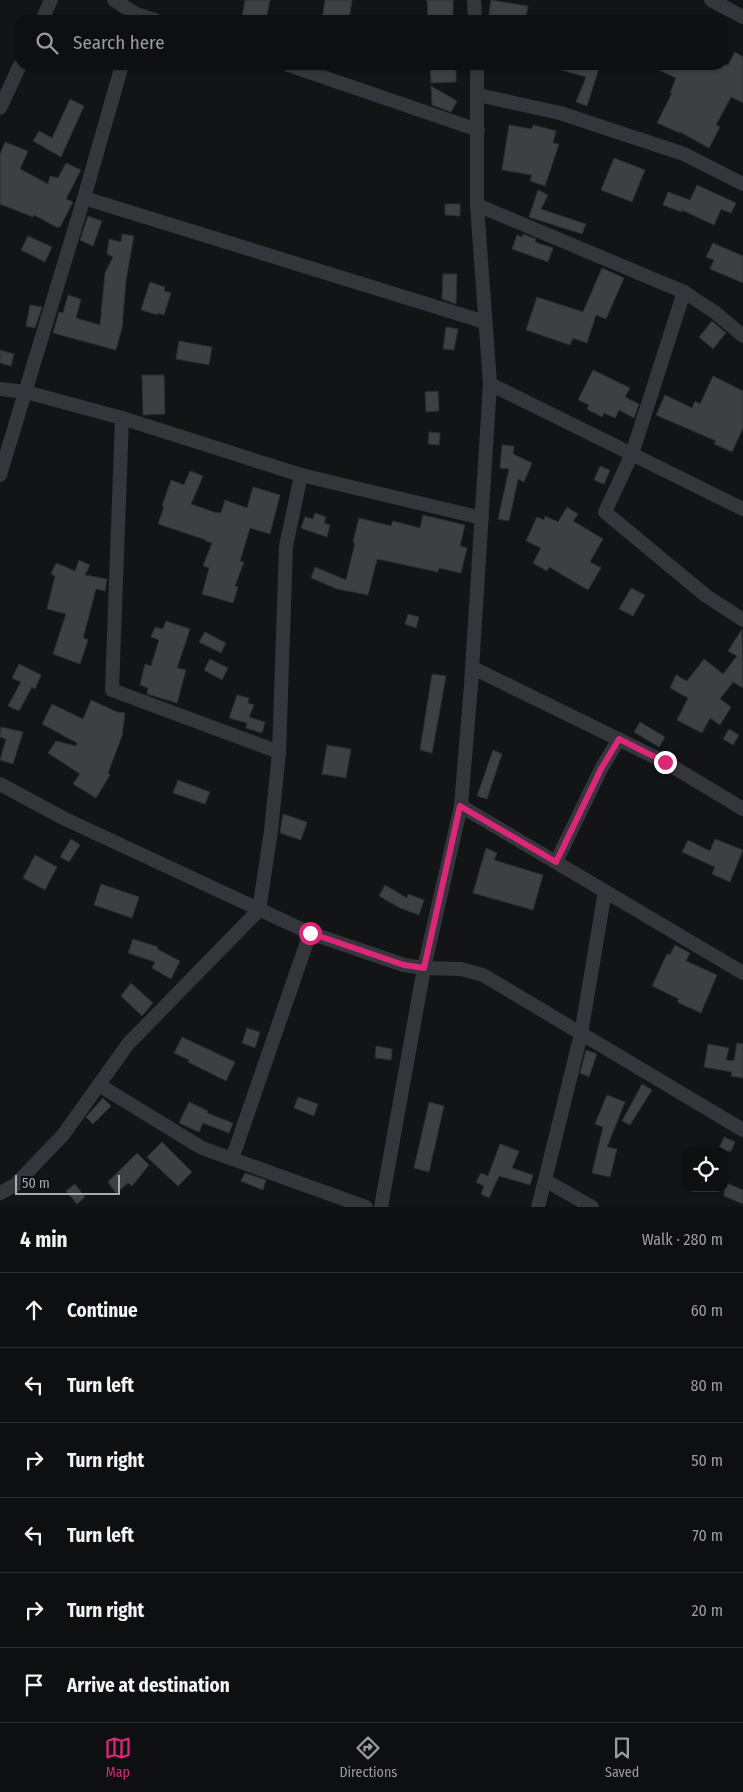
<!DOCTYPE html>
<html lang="en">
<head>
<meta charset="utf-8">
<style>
	body { margin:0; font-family:"Fira Sans Condensed",sans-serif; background:#1c1d1e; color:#f1f3f6 }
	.controls { position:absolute; right:15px; bottom:15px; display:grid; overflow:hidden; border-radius:10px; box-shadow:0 1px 4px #0004 }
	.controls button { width:45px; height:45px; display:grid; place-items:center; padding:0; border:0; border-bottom:1px solid #2e2f30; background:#0e0f10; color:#f1f3f6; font:25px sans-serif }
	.scale { position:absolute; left:15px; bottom:12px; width:105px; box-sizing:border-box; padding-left:5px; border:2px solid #a5abb6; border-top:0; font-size:14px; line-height:18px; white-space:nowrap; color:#a5abb6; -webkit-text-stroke:4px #0f0f10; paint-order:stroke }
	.stop { position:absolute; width:15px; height:15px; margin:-11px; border:4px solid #db2777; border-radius:50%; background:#fff }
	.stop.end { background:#db2777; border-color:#fff; box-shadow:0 1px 5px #0008 }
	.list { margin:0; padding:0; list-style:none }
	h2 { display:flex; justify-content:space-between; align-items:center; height:65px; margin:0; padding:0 20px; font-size:21px }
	h2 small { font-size:16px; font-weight:400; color:#9b9c9f }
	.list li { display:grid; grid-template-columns:32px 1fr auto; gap:15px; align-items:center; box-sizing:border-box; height:75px; padding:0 20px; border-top:1px solid #2e2f30 }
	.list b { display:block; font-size:19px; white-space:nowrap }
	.list em { font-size:16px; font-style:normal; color:#9b9c9f }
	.icon { flex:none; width:28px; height:28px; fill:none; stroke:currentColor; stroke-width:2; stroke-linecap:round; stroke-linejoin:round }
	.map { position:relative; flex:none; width:743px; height:1207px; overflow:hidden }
	.search { position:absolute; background:#0e0f10; box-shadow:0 1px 4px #0004; left:15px; right:15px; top:15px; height:55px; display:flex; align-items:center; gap:12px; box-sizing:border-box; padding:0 18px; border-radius:15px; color:#9b9c9f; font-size:19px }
	.sheet { height:515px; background:#0e0f10 }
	nav { display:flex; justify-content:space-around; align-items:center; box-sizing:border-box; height:70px; border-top:1px solid #2e2f30; background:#0e0f10; font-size:14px; color:#9b9c9f }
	nav a { display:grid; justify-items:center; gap:2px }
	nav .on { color:#db2777 }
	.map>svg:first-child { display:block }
</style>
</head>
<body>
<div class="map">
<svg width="743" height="1207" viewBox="0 0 743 1207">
	<rect width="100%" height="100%" fill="#131415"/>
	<!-- building -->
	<g fill="#3d3f42" stroke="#2d2e31">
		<polygon points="245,0 270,0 266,20 242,17"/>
		<polygon points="325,0 352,0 349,20 322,20"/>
		<polygon points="427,0 453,0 453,20 428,20"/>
		<polygon points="491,0 528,6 525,20 488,20"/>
		<polygon points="735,52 743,57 743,103 731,97 716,125 720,127 709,148 680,132 680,133 657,123 672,93 670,93 676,78 649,65 728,65"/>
		<polygon points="430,65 456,65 456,82 431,83"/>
		<polygon points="554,65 600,65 587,106 576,102 586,77 554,68"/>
		<polygon points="431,86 457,101 451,112 432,105"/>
		<polygon points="70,99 84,106 61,157 33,141 39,131 52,138"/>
		<polygon points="509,125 532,129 533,125 556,131 553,143 559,144 545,186 530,181 532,175 502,170"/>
		<polygon points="5,142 28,151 20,169 48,184 50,176 58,178 66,163 81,170 66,199 73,202 60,227 56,227 34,215 33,217 0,204 0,154"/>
		<polygon points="614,158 645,170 632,202 601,190"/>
		<polygon points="697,185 736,203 731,213 721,209 714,225 682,210 682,212 663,205 668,192 690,200"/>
		<polygon points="538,190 548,195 541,209 586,224 582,234 529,217"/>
		<polygon points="445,204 460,204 460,216 445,215"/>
		<polygon points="88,216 102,221 93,246 80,240"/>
		<polygon points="122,234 134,236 126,280 122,328 116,350 53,333 59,312 63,313 68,295 81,299 76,318 100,325 105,273 113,257 107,254 109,239 121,242"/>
		<polygon points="523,234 536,239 535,242 553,248 548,262 512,249 517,235 522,237"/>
		<polygon points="28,236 52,247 45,262 21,250"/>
		<polygon points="713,243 743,256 743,283 710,269 714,260 706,257"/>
		<polygon points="602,268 624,278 606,319 596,315 587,343 573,338 570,345 526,330 537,297 583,312"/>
		<polygon points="443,274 457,274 456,304 442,299"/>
		<polygon points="150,282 165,287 164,291 171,293 164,315 158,313 158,315 141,310"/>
		<polygon points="30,305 42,307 35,328 26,326"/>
		<polygon points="712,321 726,333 713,349 699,337"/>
		<polygon points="446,327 458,329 454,350 443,349"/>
		<polygon points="179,341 212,347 209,365 176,359"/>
		<polygon points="0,350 14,354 11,366 0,363"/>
		<polygon points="593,370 630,388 625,397 639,404 634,418 619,410 615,418 604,413 602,417 587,409 589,405 578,400"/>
		<polygon points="142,375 164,375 165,414 143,415"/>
		<polygon points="713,376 743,391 743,428 732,452 714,444 716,441 656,415 665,395 692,408 695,401 700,404"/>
		<polygon points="438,391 439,411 426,412 425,392"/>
		<polygon points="429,432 440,433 439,445 428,444"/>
		<polygon points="502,445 514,446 513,454 532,463 524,482 518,479 509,521 498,519 509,469 500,468"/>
		<polygon points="600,466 610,470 604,484 594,480"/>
		<polygon points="190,471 203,476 191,504 214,512 221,513 225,500 247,508 253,487 280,495 270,534 250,528 240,561 244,562 235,586 238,587 233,603 202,594 209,568 203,566 212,543 205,541 206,540 158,524 164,507 162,506 171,480 184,485"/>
		<polygon points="567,507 578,514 573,521 603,539 590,562 601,568 588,590 549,567 547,571 533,563 541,548 526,541 537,517 544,520 545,516 558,522"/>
		<polygon points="315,513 326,517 324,523 330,525 327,537 301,528 305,517 313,519"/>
		<polygon points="423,515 465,525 460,546 467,548 461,573 439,568 438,572 377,559 368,595 337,589 311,578 315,567 346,580 355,543 353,542 359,518 391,526 393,521 420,528"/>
		<polygon points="79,560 90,565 85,575 107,579 105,591 96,589 83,638 88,640 80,664 53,654 66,614 47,609 55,576 51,574 56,563 75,571"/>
		<polygon points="631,588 645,595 633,616 619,609"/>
		<polygon points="408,614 419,617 416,628 405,624"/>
		<polygon points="166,621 190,629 177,668 186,670 177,703 147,694 148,688 140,685 145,664 151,666 159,640 151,637 155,627 163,629"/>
		<polygon points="742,629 743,688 733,682 720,699 731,707 720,725 710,718 702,733 677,720 688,698 670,688 676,675 687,681 704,659 723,674 737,656 728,651"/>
		<polygon points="205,632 226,643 221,653 199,642"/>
		<polygon points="210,659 228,668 222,680 204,670"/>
		<polygon points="19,664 41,675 35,689 32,687 19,711 8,706 21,682 12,678"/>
		<polygon points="432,674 446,676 432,753 420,750"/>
		<polygon points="237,695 249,698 248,703 254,705 249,717 265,722 262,733 246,728 247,723 229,718"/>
		<polygon points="91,700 117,712 125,713 122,736 108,773 110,775 96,798 73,784 80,774 48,753 56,741 76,746 77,743 42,724 52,704 83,719"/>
		<polygon points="640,722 665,737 659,747 634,732"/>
		<polygon points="1,727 23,732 13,764 0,760 6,739 0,737"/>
		<polygon points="729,729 739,735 733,745 723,739"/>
		<polygon points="327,745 351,749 346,778 322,774"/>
		<polygon points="493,750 502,754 487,799 477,796"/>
		<polygon points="178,780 210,792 205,804 173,793"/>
		<polygon points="283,814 307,822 301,840 280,833"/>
		<polygon points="71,839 80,845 69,862 60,857"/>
		<polygon points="715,839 743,850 730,882 712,874 715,867 682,852 688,840 710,851"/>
		<polygon points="486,848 497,853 494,860 543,875 533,910 473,893"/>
		<polygon points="35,855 57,867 45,890 23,878"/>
		<polygon points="101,884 139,897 132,918 94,905"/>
		<polygon points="385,885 407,898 408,894 424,900 419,915 400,908 379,896"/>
		<polygon points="133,939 158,947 157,949 180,961 171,979 152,968 155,962 128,953"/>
		<polygon points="675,945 690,953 686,961 717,975 701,1013 677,1002 679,999 652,986 667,954 670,955"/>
		<polygon points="131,983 153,1003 142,1016 121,996"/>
		<polygon points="247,1028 260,1032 255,1048 242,1043"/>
		<polygon points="182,1037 235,1062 226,1081 188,1062 189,1060 174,1053"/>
		<polygon points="737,1043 743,1044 743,1078 731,1076 732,1072 704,1067 708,1044 729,1048 726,1060 734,1061"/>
		<polygon points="376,1046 392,1049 391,1060 375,1058"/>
		<polygon points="586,1050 597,1054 589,1077 580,1073"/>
		<polygon points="642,1084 652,1090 630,1125 622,1121"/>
		<polygon points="607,1095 625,1102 607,1147 617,1149 610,1177 592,1173 603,1127 595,1124"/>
		<polygon points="298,1097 318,1104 314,1116 294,1108"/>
		<polygon points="103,1098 111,1106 93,1124 86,1117"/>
		<polygon points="189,1102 208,1111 207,1113 233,1123 229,1133 203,1123 199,1132 179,1123"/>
		<polygon points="429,1102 444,1106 429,1172 414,1168"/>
		<polygon points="724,1137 735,1142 731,1151 718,1151"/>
		<polygon points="162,1142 192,1172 178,1186 147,1157"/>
		<polygon points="500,1144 519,1151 512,1168 533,1175 530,1185 499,1176 489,1198 481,1194 484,1186 476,1182 481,1173 488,1176"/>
		<polygon points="137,1153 149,1165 132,1186 128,1183 116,1193 108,1182"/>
		<polygon points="245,1173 266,1180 263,1190 241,1181"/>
		<polygon points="724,1182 743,1190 743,1204 724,1196"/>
		<polygon points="75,1184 85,1197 77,1204 66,1191"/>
	</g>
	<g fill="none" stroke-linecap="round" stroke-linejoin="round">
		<!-- minor -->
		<g stroke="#34363b" stroke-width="14">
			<polyline points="114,0 136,14 135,20"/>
			<polyline points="474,0 475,20"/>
			<polyline points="711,0 743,17"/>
			<polyline points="136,14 155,20"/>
			<polyline points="42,20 51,0"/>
			<polyline points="288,65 478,130"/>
			<polyline points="478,95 560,113 684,154 743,184"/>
			<polyline points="0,108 20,65"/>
			<polyline points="84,198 485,322"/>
			<polyline points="477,205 684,292 716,313 743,336"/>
			<polyline points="684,292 632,454 605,512 705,595 743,620"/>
			<polyline points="490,384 743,509"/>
			<polyline points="0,389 26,392 122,418"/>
			<polyline points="0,475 84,198 122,65"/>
			<polyline points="473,668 665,762 743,809"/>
			<polyline points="279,752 112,690 122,418 301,475"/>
			<polyline points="0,784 63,818 310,933 404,965 424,968 461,969 483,975 743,1130"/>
			<polyline points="461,806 743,973"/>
			<polyline points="556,862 601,769 619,739"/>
			<polyline points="99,1085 202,1148 366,1207"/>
			<polyline points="232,1159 310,933"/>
			<polyline points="0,1193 15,1185 63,1135 128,1044 259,910 271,831 279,752 286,546 301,475 482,518"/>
			<polyline points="381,1207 424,968 461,806 471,685 490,384 477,205 477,65"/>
			<polyline points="538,1207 545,1180"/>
			<polyline points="592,1207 545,1180 581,1034 605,891"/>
		</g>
	</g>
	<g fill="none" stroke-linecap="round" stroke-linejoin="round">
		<!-- route -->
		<polyline stroke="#db2777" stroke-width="6" points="310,933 404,965 424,968 460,806 556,862 601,769 619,739 665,762"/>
	</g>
</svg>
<div class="controls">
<button><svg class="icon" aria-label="locate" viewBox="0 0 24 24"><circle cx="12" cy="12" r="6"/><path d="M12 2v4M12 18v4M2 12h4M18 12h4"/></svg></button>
</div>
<div class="scale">50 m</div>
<div class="stop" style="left:310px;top:933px"></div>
<div class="stop end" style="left:665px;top:762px"></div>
<div class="search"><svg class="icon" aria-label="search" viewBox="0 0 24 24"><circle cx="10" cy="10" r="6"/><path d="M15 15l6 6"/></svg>Search here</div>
</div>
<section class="sheet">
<h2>4 min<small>Walk · 280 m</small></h2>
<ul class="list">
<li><svg class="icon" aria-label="ahead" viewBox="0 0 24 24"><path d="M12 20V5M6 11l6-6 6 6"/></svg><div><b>Continue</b></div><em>60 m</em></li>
<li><svg class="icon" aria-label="left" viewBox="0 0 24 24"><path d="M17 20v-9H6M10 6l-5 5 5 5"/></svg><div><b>Turn left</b></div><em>80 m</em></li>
<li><svg class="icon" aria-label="right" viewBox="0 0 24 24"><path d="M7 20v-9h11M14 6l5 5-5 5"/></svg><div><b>Turn right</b></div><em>50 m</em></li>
<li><svg class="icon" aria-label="left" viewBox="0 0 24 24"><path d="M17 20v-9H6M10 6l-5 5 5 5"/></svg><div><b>Turn left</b></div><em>70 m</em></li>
<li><svg class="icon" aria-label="right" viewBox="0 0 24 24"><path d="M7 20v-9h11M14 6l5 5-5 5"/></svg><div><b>Turn right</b></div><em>20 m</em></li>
<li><svg class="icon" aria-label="arrive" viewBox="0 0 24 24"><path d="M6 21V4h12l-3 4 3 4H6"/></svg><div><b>Arrive at destination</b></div></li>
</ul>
</section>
<nav>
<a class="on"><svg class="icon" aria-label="map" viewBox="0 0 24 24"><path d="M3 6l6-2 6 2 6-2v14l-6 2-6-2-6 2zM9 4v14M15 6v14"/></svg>Map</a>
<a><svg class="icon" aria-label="directions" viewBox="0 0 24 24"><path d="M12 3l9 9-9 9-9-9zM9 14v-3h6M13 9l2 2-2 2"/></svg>Directions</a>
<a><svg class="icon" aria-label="saved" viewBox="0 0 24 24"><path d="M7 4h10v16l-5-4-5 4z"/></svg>Saved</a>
</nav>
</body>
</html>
